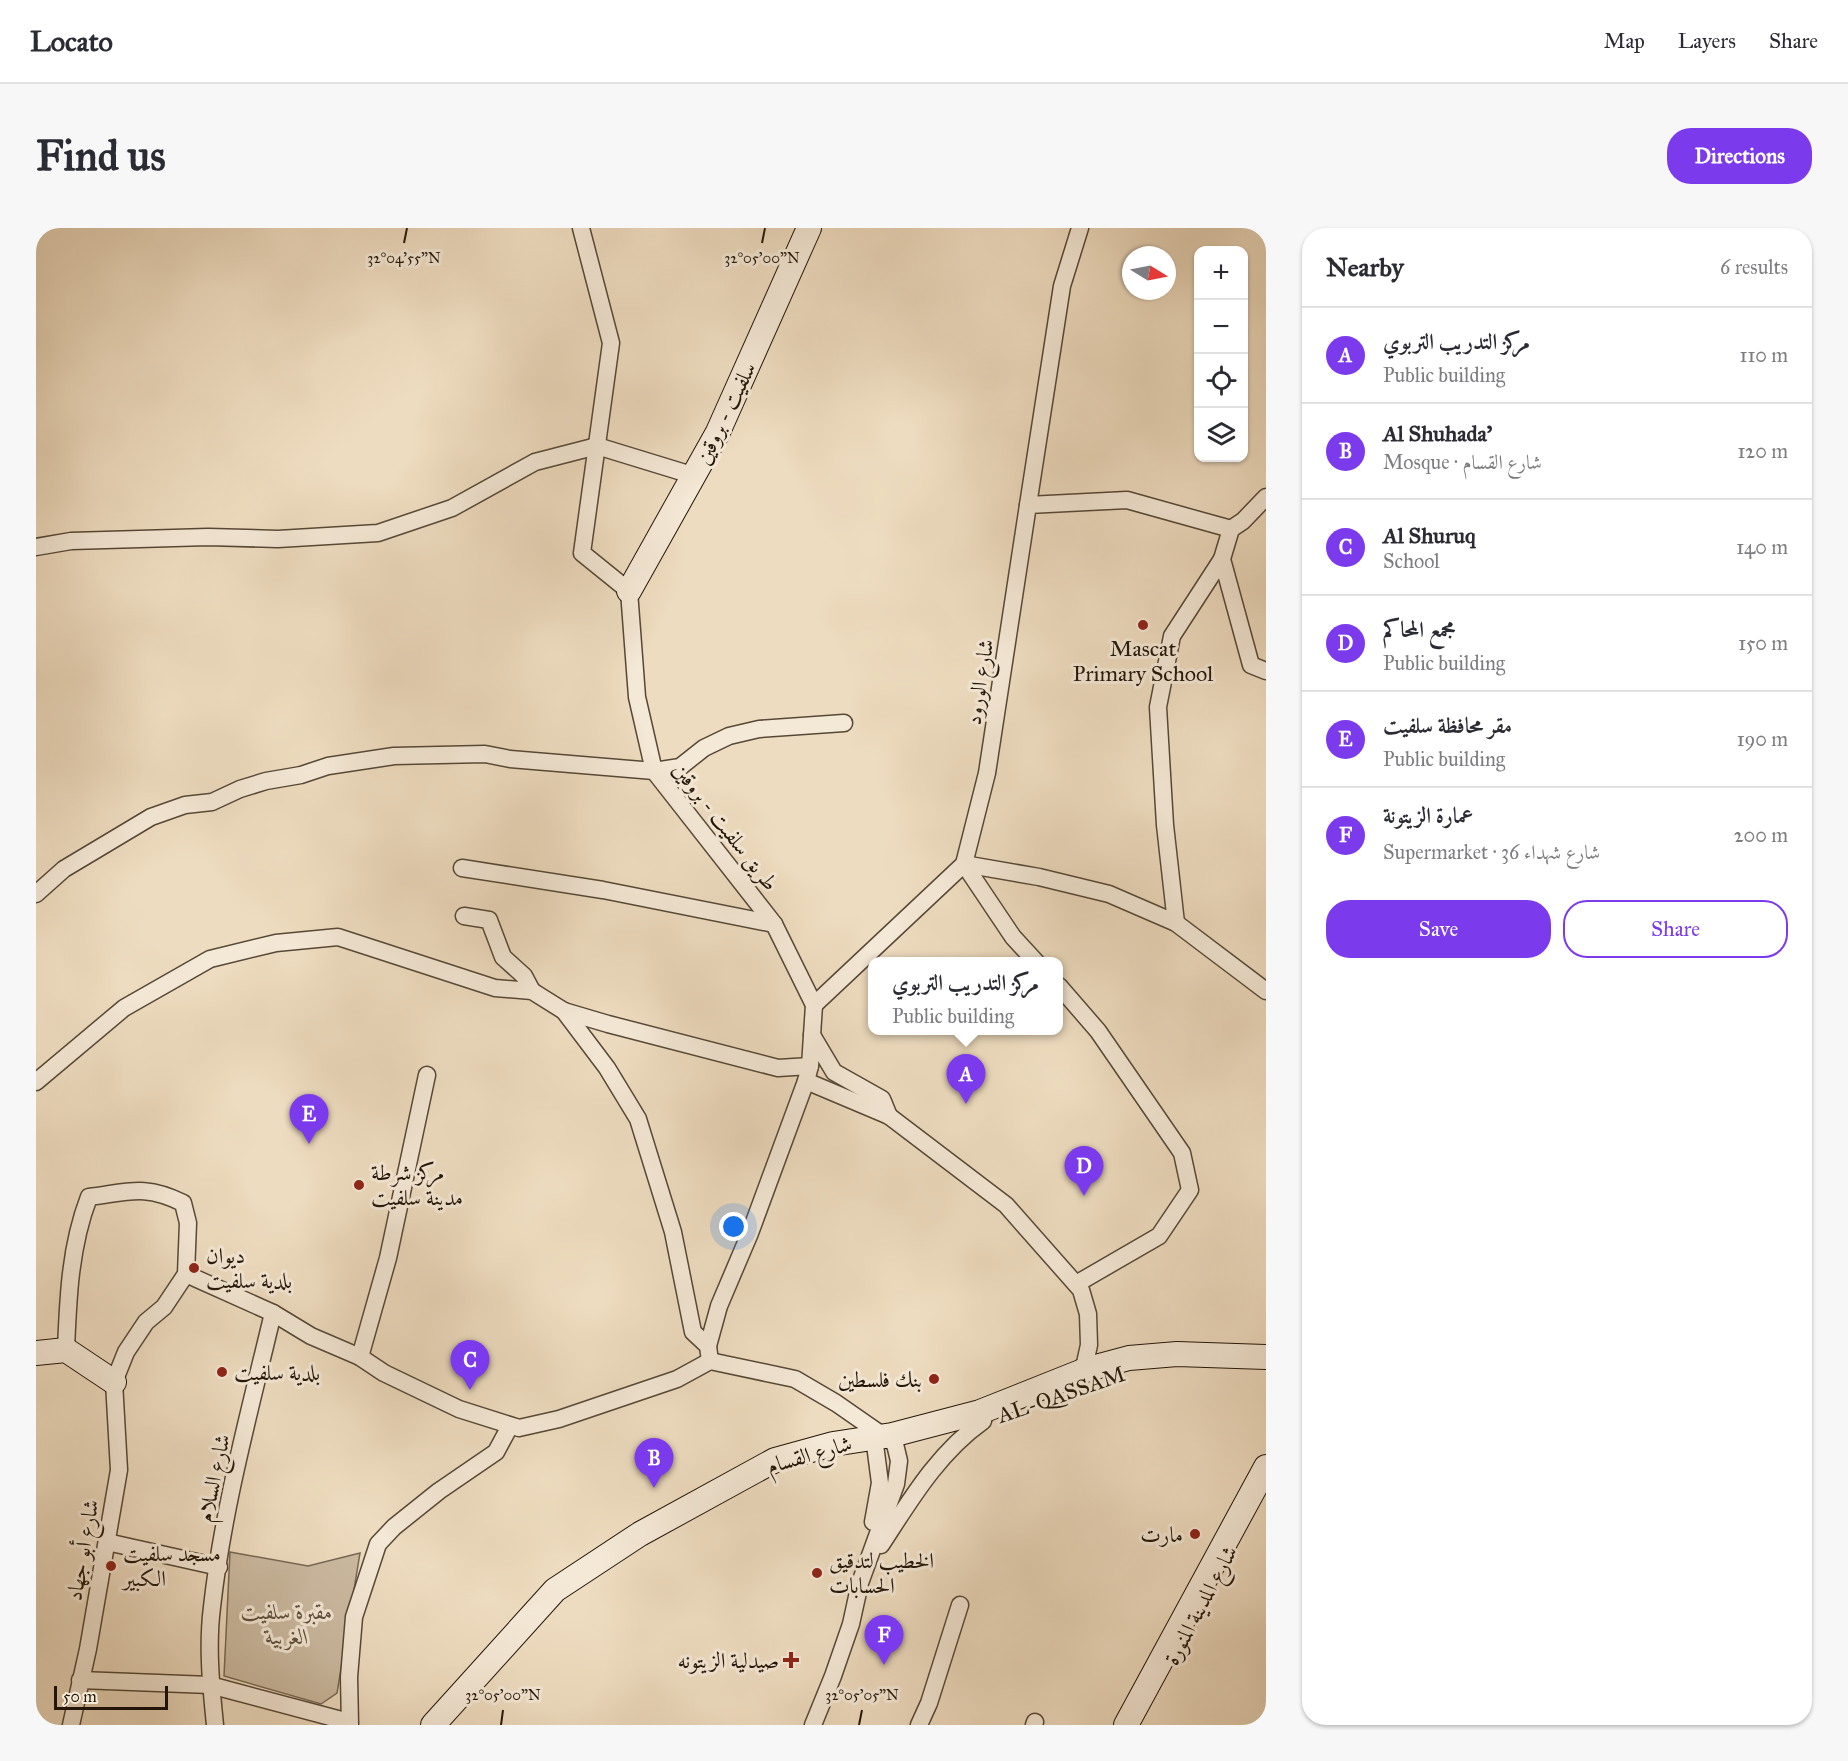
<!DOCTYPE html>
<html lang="en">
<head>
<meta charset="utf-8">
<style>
	body { margin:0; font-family:"IM FELL Great Primer",Amiri,serif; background:#f7f7f7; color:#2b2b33 }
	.controls { position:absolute; right:18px; top:18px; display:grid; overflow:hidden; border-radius:12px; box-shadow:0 2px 4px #0004 }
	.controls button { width:54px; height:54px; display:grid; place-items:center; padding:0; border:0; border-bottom:2px solid #e1e1e2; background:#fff; color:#2b2b33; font:30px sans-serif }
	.compass { position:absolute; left:1086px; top:18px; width:54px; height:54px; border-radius:50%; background:#fff; box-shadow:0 2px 4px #0004; rotate:100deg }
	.scale { position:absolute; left:18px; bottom:15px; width:114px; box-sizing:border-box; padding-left:6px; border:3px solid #231608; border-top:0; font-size:16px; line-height:21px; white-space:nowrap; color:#231608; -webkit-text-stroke:4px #f4e8d6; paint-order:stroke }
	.you { position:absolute; left:698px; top:999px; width:21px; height:21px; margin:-15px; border:4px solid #fff; border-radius:50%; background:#1a73e8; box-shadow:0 0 0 9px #1a73e833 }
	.badge { display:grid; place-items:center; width:39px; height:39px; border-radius:50%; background:#7c3aed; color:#fff; font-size:20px; font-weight:700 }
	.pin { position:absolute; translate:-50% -50px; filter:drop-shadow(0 2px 3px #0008) }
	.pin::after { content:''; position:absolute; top:32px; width:21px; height:18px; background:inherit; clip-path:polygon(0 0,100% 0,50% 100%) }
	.popup { position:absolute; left:832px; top:729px; width:195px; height:78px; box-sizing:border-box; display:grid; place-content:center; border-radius:12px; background:#fff; filter:drop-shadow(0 2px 4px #0005); font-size:20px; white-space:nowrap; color:#7c7c81 }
	.popup b { font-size:22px; color:#2b2b33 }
	.popup::after { content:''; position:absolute; left:50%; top:100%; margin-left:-12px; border:12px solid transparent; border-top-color:#fff }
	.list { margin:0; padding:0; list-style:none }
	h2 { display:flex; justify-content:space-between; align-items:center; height:78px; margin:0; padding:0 24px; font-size:26px }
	h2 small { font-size:20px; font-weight:400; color:#7c7c81 }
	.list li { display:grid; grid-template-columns:39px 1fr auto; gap:18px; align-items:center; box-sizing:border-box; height:96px; padding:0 24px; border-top:2px solid #e1e1e2 }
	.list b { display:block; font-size:22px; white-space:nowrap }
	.list p { margin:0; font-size:20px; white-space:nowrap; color:#7c7c81 }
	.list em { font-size:20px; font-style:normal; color:#7c7c81 }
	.actions { display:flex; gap:12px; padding:18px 24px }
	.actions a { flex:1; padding:14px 0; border:2px solid #7c3aed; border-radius:24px; text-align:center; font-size:21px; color:#7c3aed }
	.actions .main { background:#7c3aed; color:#fff }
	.icon { flex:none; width:33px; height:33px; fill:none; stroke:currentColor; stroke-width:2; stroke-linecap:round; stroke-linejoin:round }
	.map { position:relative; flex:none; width:1230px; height:1497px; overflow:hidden; border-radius:24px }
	header { display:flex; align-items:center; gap:36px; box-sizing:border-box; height:84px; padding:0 30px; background:#fff; border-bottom:2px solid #e1e1e2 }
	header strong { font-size:28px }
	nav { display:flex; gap:33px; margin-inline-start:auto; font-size:21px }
	.intro { display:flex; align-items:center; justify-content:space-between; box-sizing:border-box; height:144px; padding:0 36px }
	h1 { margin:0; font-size:42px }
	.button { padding:15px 27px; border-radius:24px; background:#7c3aed; color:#fff; font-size:21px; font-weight:700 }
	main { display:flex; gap:36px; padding:0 36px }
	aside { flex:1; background:#fff; border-radius:24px; box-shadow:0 2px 4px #0004 }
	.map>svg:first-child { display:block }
</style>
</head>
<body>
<header>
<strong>Locato</strong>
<nav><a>Map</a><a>Layers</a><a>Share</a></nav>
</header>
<div class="intro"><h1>Find us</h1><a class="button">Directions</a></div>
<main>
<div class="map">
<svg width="1230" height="1497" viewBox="0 0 1230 1497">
	<rect width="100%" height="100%" fill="#eedcc0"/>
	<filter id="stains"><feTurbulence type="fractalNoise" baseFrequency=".00333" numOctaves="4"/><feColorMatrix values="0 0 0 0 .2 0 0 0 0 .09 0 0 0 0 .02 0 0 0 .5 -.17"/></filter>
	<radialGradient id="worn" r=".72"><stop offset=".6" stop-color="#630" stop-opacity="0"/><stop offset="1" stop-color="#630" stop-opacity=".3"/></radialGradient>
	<!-- green -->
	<polygon fill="#cbbaa1" stroke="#776854" stroke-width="1.5" points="194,1324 272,1338 324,1325 301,1465 285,1476 188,1448"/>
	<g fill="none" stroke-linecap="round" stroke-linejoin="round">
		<defs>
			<g id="street">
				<polyline points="545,0 575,115 546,325 593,363 601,469 618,543 738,696 778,777"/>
				<polyline points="1230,269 1207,293 1195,301 1186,331 1215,437 1230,443"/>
				<polyline points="992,277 1026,58 1044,0"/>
				<polyline points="0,319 35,313 172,309 242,311 342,305 416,280 499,234 561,218 659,248"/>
				<polyline points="928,636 1003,649 1073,666 1140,695 1230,763"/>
				<polyline points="928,636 977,709 1000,734"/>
				<polyline points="426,640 567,662 738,696"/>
				<polyline points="0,666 28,641 115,589 149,577 176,574 204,561 230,553 265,547 292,538 358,528 449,526 474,531 618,543 644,539 668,520 693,508 723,501 808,495"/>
				<polyline points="428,688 453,692 467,729 488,748 496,763"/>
				<polyline points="1140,695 1129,597 1122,479 1136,408 1186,331"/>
				<polyline points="1023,758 1062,803 1146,925 1154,962 1123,1008 1040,1056"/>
				<polyline points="778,777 928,636 951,545 992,277 1091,272 1195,301"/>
				<polyline points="528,783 571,840 602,891 637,1004 657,1104 672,1118 674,1133"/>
				<polyline points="776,807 798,844 846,871 853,888"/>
				<polyline points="770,853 853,888 970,977 1045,1062 1052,1086 1053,1117 1049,1135 1042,1145"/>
				<polyline points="0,854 88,780 174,731 240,715 302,709 459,760 496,763 528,783 572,796 742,840 774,838"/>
				<polyline points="150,1046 237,1085 275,1108 324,1129 348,1145 423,1181 483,1200 523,1191 641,1151 674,1133 759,1151 800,1175 859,1216 863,1233 860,1256 824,1355 815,1396 797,1448 777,1497"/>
				<polyline points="672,1118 683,1078 714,1005 770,853 774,838 778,777"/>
				<path d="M 20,1126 L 30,1122 C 32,1070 34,1018 53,969 C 93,964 109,956 147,975 L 152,995 L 150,1046 L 128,1079 L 110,1094 L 90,1124 L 78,1154 L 83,1242 L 52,1421 L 35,1497"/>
				<polyline points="324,1129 352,1030 391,847"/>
				<polyline points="837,1294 844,1255 838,1209"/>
				<polyline points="71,1314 183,1339"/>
				<path d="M 845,1317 C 875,1271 902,1225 947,1193"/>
				<polyline points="44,1452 174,1457 313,1494"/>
				<path d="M 179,1497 C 175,1458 171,1418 176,1379 C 187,1280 214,1182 237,1085"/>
				<polyline points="314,1497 313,1449 318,1389 342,1316 358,1299 403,1263 460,1224 474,1198"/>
				<polyline points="883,1497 893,1475 924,1377"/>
				<polyline points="998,1497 999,1494"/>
			</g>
			<g id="secondary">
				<polyline points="593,363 682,204 773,0"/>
				<polyline points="0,1125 30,1122 78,1154"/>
				<polyline points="397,1497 519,1362 604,1306 739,1232 797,1216 856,1207 944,1184 1052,1141 1093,1130 1141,1126 1230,1129"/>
				<polyline points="1090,1497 1230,1239"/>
			</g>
		</defs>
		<!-- street casing -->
		<use href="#street" stroke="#564836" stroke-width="19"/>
		<!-- secondary casing -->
		<use href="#secondary" stroke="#231608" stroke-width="26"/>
		<!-- street -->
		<use href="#street" stroke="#f4e8d6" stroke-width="16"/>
		<!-- secondary -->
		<use href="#secondary" stroke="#f4e8d6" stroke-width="24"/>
	</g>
	<!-- ticks -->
	<path fill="none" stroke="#231608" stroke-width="2" d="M 368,15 L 371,0M 726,15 L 729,0M 465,1497 L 467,1482M 823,1497 L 826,1482"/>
	<!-- markers -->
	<g fill="#8f2418" stroke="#f4e8d6" stroke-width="2">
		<circle cx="1107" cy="397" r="6"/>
		<circle cx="323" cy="957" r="6"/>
		<circle cx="158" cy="1040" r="6"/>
		<circle cx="186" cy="1144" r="6"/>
		<circle cx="898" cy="1151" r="6"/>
		<circle cx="1159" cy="1306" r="6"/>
		<circle cx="75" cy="1338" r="6"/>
		<circle cx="781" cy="1345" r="6"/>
		<path d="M752 1423h6v6h6v6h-6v6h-6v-6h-6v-6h6z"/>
	</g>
	<g text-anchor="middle" stroke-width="6" stroke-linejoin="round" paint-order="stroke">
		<!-- street labels -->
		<g font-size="22" fill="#231608" stroke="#f4e8d6">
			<text transform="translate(689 185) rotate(-64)" y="8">سلفيت - بروقين</text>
			<text transform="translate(943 454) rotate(-81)" y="8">شارع الورود</text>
			<text transform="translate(690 598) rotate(52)" y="8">طريق سلفيت - بروقين</text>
			<text transform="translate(1025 1166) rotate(-19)" y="8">AL-QASSAM</text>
			<text transform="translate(773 1226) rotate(-16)" y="8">شارع القسام</text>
			<text transform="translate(177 1250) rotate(-78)" y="8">شارع السلام</text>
			<text transform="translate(46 1322) rotate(-80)" y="8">شارع أبو جهاد</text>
			<text transform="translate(1164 1377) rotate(-62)" y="8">شارع المدينة المنورة</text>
		</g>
		<!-- poi labels -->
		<g font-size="22" fill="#231608" stroke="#f4e8d6" text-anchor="start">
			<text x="1107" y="428" text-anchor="middle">Mascat<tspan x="1107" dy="25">Primary School</tspan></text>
			<text x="335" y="952">مركز شرطة<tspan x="335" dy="25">مدينة سلفيت</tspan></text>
			<text x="170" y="1035">ديوان<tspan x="170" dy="25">بلدية سلفيت</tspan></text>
			<text x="198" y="1152">بلدية سلفيت</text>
			<text x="886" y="1159" text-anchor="end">بنك فلسطين</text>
			<text x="1147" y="1314" text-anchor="end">مارت</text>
			<text x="87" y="1333">مسجد سلفيت<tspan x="87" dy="25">الكبير</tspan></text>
			<text x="793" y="1340">الخطيب لتدقيق<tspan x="793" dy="25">الحسابات</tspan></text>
			<text x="743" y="1440" text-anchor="end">صيدلية الزيتونه</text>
		</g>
		<!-- park labels -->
		<g font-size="22" font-style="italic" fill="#5e4f3e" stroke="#f4e8d6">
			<text x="251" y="1391">مقبرة سلفيت<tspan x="251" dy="25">الغربية</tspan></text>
		</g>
	</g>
	<g font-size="15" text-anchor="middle" fill="#231608" stroke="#f4e8d6" stroke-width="6" stroke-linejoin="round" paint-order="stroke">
		<text x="368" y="35">32°04'55"N</text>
		<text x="726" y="35">32°05'00"N</text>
		<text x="467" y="1472">32°05'00"N</text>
		<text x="826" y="1472">32°05'05"N</text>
	</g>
	<rect width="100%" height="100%" filter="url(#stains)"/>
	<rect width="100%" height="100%" fill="url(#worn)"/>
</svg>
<div class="controls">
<button>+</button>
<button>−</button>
<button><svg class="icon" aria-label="locate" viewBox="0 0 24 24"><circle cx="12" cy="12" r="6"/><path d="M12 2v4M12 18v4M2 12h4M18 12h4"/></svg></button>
<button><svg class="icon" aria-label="layers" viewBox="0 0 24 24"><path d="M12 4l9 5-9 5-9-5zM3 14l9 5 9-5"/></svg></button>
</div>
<svg class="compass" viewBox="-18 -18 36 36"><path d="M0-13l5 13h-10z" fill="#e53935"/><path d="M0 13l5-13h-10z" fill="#7c7c81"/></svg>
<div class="scale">50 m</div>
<div class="you"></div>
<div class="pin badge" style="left:930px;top:876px">A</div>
<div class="popup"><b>مركز التدريب التربوي</b>Public building</div>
<div class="pin badge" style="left:618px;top:1260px">B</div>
<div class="pin badge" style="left:434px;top:1162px">C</div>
<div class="pin badge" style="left:1048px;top:968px">D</div>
<div class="pin badge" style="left:273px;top:916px">E</div>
<div class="pin badge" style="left:848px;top:1437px">F</div>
</div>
<aside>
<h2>Nearby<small>6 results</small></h2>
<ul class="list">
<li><span class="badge">A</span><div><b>مركز التدريب التربوي</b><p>Public building</p></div><em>110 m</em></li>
<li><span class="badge">B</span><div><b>Al Shuhada'</b><p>Mosque · شارع القسام</p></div><em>120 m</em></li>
<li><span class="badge">C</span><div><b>Al Shuruq</b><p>School</p></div><em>140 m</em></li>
<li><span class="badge">D</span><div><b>مجمع المحاكم</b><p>Public building</p></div><em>150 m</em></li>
<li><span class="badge">E</span><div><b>مقر محافظة سلفيت</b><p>Public building</p></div><em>190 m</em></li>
<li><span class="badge">F</span><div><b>عمارة الزيتونة</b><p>Supermarket · شارع شهداء 36</p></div><em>200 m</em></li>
</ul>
<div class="actions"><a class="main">Save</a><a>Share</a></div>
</aside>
</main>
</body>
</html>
